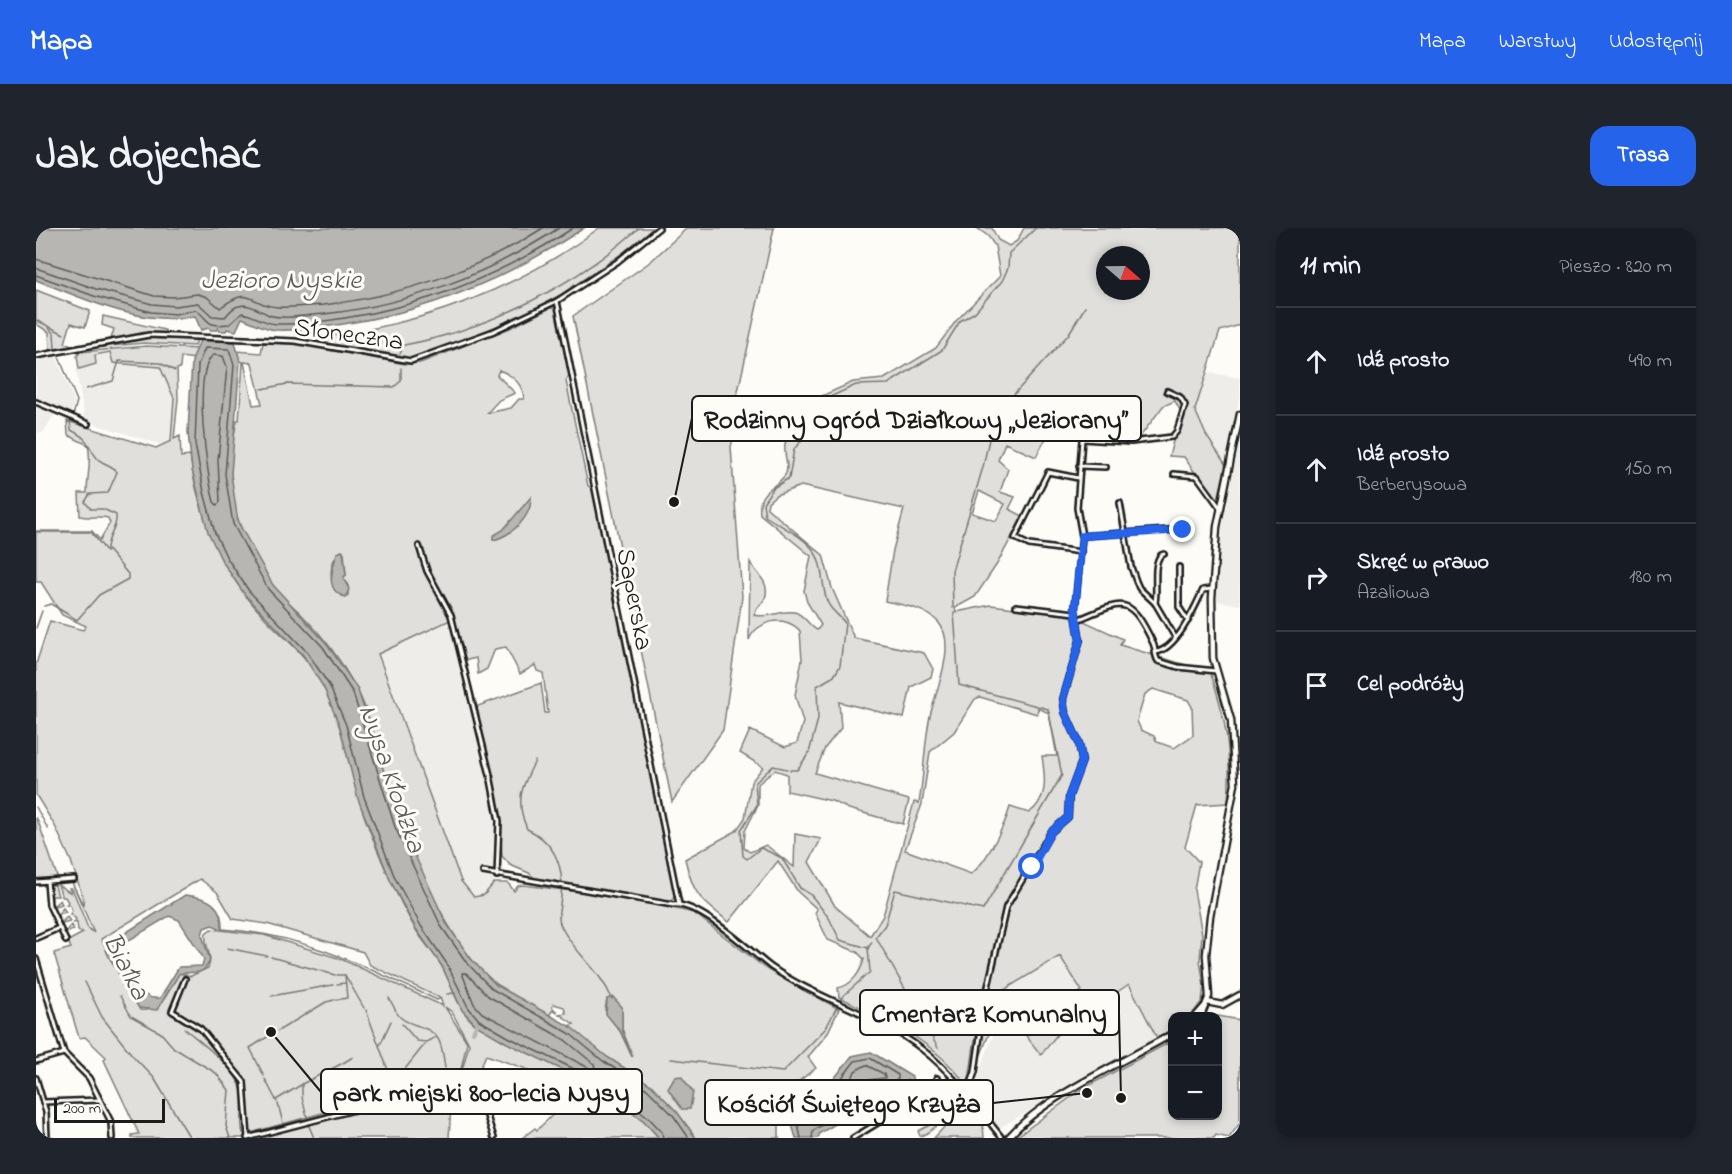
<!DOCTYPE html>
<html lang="pl">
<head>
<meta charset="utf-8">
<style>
	body { margin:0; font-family:"Indie Flower",sans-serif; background:#20242c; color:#f1f3f6 }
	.controls { position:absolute; right:18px; bottom:18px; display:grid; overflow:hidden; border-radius:12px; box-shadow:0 3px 9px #0003 }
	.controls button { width:54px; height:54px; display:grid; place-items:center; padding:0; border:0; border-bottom:2px solid #363941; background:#171b24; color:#f1f3f6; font:30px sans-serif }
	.compass { position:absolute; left:1060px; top:18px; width:54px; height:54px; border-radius:50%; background:#171b24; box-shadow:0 3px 9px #0003; rotate:110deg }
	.scale { position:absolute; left:18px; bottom:15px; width:111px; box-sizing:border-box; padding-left:6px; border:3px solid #1c1c1c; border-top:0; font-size:16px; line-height:21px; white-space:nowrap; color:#1c1c1c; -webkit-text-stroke:4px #fdfcf7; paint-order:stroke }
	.stop { position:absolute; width:18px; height:18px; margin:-14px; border:4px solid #2563eb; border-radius:50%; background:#fff }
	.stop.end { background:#2563eb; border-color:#fff; box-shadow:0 2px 6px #0008 }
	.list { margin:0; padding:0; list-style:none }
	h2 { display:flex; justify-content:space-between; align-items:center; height:78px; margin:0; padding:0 24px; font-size:26px }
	h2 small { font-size:20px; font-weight:400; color:#9ea1a6 }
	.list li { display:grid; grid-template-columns:39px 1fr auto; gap:18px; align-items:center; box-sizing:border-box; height:108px; padding:0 24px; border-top:2px solid #363941 }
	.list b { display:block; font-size:22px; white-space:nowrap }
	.list p { margin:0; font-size:20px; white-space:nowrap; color:#9ea1a6 }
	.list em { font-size:20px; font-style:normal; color:#9ea1a6 }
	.icon { flex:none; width:33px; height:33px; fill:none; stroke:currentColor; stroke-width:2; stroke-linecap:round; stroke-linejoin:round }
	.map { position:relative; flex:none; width:1204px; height:910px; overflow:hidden; border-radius:18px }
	header { display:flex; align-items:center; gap:36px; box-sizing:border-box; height:84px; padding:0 30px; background:#2563eb; color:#fff }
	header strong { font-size:28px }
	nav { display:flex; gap:33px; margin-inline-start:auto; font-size:21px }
	.intro { display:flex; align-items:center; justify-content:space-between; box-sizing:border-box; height:144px; padding:0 36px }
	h1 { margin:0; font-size:42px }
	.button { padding:15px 27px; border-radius:18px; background:#2563eb; color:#fff; font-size:21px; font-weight:700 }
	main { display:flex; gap:36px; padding:0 36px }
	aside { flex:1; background:#171b24; border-radius:18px; box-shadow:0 3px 9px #0003 }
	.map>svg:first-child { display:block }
</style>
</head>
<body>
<header>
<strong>Mapa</strong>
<nav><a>Mapa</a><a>Warstwy</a><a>Udostępnij</a></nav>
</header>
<div class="intro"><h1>Jak dojechać</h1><a class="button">Trasa</a></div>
<main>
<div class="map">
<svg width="1204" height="910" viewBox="0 0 1204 910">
	<rect width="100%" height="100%" fill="#fdfcf7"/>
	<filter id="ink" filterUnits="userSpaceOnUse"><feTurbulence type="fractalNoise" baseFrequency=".0167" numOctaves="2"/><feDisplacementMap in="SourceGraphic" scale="12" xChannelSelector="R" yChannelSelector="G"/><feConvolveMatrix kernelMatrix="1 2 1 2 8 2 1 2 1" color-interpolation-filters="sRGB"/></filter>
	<g filter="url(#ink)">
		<!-- built -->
		<g fill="#eeede9">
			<polygon points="74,124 77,135 124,139 138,170 136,214 129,218 49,193 40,142 60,136 59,127"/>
			<polygon points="20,128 39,175 31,193 18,187 7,205 0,205 0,131"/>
			<polygon points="1170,144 1204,150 1204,167 1190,237 1170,207 1159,182"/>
			<polygon points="1204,211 1204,377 1181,373 1181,350 1186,302"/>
			<polygon points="414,392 459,585 458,655 448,667 438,669 425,653 342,426"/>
			<polygon points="1025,728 1046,763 984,800 1004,827 1023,804 1094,756 1121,810 963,900 936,865 961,796 974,783 963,765"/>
		</g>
		<!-- green -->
		<g fill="#e0dfdb" stroke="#7e7e7c" stroke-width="1.5" fill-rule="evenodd">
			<path d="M 563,0 L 617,0 L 588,24 L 524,67 L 490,86 L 388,128 L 367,131 L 277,113 L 278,110 C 383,98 479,63 563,0 Z"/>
			<polygon points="651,0 738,0 699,177 698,183 703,183 695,219 706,369 687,502 636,574 537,88 614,34"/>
			<path d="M 941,0 L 956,0 L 962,12 L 973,18 L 981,13 L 988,0 L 1204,0 L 1204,97 L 1184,103 L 1159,182 L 1170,207 L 1190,237 L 1181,276 L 1148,229 L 1133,228 L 1145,184 L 1139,173 L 1127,178 L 1101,213 L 1049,209 L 1042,185 L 1034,182 L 1024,184 L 1000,229 L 969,215 L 962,232 L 972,241 L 964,264 L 979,269 L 973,281 L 987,288 L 961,336 L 939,369 L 919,380 L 920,384 L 955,377 L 1037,387 L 1039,396 L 1048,393 L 1087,411 L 1084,417 L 1153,438 L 1173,440 C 1190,489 1196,523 1192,575 L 1161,577 L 1149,619 L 1163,634 L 1158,662 L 1166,706 L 1164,732 L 1168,758 L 1166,773 L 1155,788 L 1136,788 L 1136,801 L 1121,810 L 1093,756 L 1023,804 L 1005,827 L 984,800 L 1046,763 L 1024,728 L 963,765 L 972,780 L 959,791 L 942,834 L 945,795 C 935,813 938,837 931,857 C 894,810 855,794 803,769 L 802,760 C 815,758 825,744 828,731 L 821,724 L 792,712 L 779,685 L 781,681 L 762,664 L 742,633 L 693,694 C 664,671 658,669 649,631 L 700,603 L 709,590 L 715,554 L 727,539 L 704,525 L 714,502 L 749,519 L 761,515 L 767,494 L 759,467 L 766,432 L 764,403 C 750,386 721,392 713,412 L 714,334 C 720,345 735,355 729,370 C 726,377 720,379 718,387 C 733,391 743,382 758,384 C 767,385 773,398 781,402 L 785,397 L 771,374 L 768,363 L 775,328 L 724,286 C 721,260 739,262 749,247 C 755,238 745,223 750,213 C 766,208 773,200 774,183 L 768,176 L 817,154 L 848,151 L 900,120 L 920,93 L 964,48 L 959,18 L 952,8 ZM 1069,27 L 1105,27 L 1105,63 L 1069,63 ZM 765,258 L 868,281 L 857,322 L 849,373 C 867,377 890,380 903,395 C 922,418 897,468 893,493 C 888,520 888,547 883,575 L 878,574 L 847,688 L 834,708 L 799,678 L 773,634 L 785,611 L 759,606 L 758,639 L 730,617 L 714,624 L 708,620 L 709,603 L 722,577 L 722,556 L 739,542 L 751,546 L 751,563 L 796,573 L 813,581 L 867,596 L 873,572 L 779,545 L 789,520 L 805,500 L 803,474 L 868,490 L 875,459 L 895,449 L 897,441 L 888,425 L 818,410 L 796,360 L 787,327 L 731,280 L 732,274 L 740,267 ZM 943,263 L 969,276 L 960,293 L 936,285 ZM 1117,461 L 1152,472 L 1156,479 L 1157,507 L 1138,520 L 1121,514 L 1118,508 L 1105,502 L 1101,493 L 1109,466 ZM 944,469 L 1001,486 L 1002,480 L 1013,485 L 1021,528 L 1006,528 C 1009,549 1013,571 993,585 L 974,579 C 969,597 950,635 935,646 L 869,622 L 886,576 L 894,524 L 918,504 L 939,471 Z"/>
			<polygon points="0,62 54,83 49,99 35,95 29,115 38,119 14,123 13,104 0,96"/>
			<path d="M 514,80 L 519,80 L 533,147 L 530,153 L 552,258 L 557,260 L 639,668 L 634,675 L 619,672 L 618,676 L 658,685 L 732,742 L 803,781 L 791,806 L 772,829 L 780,840 C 769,849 748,860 756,875 L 743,895 L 743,910 L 660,910 L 641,884 L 615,857 L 571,829 L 532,798 L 538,796 L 523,786 L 530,785 L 528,779 L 518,776 L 516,779 L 521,784 L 517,782 L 513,787 L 467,761 L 469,761 C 422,738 373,623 356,573 C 343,533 338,489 316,453 C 303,429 286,407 267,388 C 258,378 246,370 238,359 C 224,339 209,314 202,291 C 191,260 194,224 201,192 L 203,192 L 207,134 L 202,132 L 200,123 L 225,125 L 227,115 L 263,116 L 369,136 L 384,135 L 474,100 ZM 208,134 L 216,135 L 226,176 L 217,177 ZM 463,142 C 476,147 487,156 488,171 L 483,171 L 475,180 L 451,185 L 463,172 L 479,165 L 461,147 ZM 305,323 L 308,325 L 310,347 L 307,350 L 312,357 L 312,367 L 306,368 C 291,358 292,334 305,323 ZM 414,392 L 418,393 L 427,433 L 440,430 L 442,446 L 451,441 L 459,421 L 470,419 L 484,446 L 499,437 L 501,443 L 507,445 L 512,485 L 509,485 L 505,455 L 442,478 L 440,484 L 463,577 L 466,628 L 474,637 L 493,645 L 501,653 L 545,661 L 544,664 L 487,657 L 482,658 L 478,663 L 472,655 L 458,655 L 448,667 L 438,669 L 425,653 L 342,426 ZM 576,770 L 586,779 L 586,801 L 596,829 L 584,803 L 569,782 L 571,771 Z"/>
			<polygon points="67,88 129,102 129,105 75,111 78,101 66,97"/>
			<polygon points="107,110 161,112 159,118 108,115 55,120"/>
			<path d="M 111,118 L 161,121 L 159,131 L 145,129 L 144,140 L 141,141 L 142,171 L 138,211 L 144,208 L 145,229 L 154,228 C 163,291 186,345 229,390 C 247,409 268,425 281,448 C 308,491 312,542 329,590 C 343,628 359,666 380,702 C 388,715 399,726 406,739 C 417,759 421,782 440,797 L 566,861 L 608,893 L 623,910 L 486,910 L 499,900 L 501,902 L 540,864 L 502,845 L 450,827 L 442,845 L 424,850 L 433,816 L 416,784 L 409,779 L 431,814 L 421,859 L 416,860 L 413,910 L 96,910 L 96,907 L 103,906 L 68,832 L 70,829 L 49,809 L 43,810 L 18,725 L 35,720 L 14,676 L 15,657 L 19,657 L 22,668 L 16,668 L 15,675 L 18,677 L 24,672 L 26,676 L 18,678 L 19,684 L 22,686 L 27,680 L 30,684 L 22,686 L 23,692 L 26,694 L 31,689 L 34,693 L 26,695 L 27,701 L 30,703 L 35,697 L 38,702 L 30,704 L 31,709 L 34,712 L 47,705 L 42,703 L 41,694 L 38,695 L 40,691 L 34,686 L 36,683 L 34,677 L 30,677 L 32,674 L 29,669 L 26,669 L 22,657 L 35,665 L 33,660 L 36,660 L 52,700 L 58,705 L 35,652 L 47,677 L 48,673 L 35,633 L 19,598 L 0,567 L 0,436 L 14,393 L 47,402 L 50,398 L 26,387 L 5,354 L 0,354 L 0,303 L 56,303 L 64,312 L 74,295 L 72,290 C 62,287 55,291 44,288 L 43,265 L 51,265 C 51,248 56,233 52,217 L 32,207 L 31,193 L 120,220 L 135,213 L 138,170 L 124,139 L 77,135 L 74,124 L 59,127 L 60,136 L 43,141 L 41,128 L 44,124 ZM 164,651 L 181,664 L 197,691 L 231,696 L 327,724 L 334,737 L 404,770 L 407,778 L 305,731 L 228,707 L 175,701 L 170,705 C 167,717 178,727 172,740 L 155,748 L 143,745 C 133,761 127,785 104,782 L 65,711 Z"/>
			<polygon points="0,589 2,593 22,651 0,651"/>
			<polygon points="1181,788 1182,788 1204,792 1204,895 1193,910 1180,907 1178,910 979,910 1046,861 1136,813 1136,888 1182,888"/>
			<path d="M 909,859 L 929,869 L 947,897 L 948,910 L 898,910 L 912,895 L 910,892 C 899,896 895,906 884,908 L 882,903 L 894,897 L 903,879 L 899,869 L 901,863 Z"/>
		</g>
		<!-- water -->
		<g fill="#b7b6b2" stroke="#797876" stroke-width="1.5" fill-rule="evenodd">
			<path d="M 0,0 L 548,0 C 475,48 399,82 313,95 C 290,99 264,103 240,102 C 228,101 217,94 206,90 L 200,103 L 191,101 L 190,103 L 183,103 L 182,100 L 181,102 L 174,102 L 173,100 L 165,102 L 159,88 C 106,99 49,71 0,52 Z"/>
			<polygon points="164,112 199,114 204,133 195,246 202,294 237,357 291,416 322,462 365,597 410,695 435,731 460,757 535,799 571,829 615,857 641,884 660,910 623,910 608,893 566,861 471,815 440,797 426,782 406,738 380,701 354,652 322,571 304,499 288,460 267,427 209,367 186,333 172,304 156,242 152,204 156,133"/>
			<path d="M 495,269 C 496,289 475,308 457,312 L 457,308 L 467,302 Z"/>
			<path d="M 307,323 L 310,347 L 307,350 L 313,361 L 310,369 C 287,363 297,340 301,325 Z"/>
			<path d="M 149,667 C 171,669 187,676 186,701 L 176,697 L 168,700 L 166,707 L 174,732 C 167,750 157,742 143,746 L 121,782 L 103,780 L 73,729 L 70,722 L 72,716 ZM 133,688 L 143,692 L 168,731 L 166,738 L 143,739 L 124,770 C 104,774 84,741 81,724 L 88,715 Z"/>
			<polygon points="577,769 586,779 586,801 597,829 584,803 570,786 571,771"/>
			<polygon points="835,824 876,849 877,855 871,852 851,865 824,867 813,875 803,894 784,905 782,910 760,910 756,897 759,886 797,852 816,828"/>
			<polygon points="645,848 657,864 654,881 646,881 632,861 639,849"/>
		</g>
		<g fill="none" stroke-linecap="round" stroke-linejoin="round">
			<!-- shore -->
			<g stroke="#5a5a58" stroke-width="1.5">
				<path d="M 0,31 L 118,68 L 138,69 L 162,66 L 171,69 L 184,80 C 217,55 213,78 242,79 C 257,80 273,78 288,77 C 365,68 442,42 507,0"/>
				<path d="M 0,40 L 60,61 L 116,76 L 139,78 L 162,75 L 176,88 L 189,89 C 193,85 196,79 203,78 C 213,75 224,83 233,87 C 248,92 272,87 288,86 C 372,77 453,46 523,0"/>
				<path d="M 0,47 L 58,68 L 115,84 L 139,86 L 160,82 C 177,94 167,99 194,96 L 206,85 C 218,87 228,95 240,96 C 263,97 287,93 309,90 C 392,77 467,46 537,0"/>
				<path d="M 177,127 L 187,128 L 191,139 L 182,232 L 184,274 L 181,277 L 178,274 C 171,247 156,144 177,127 Z"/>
				<polygon points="426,745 430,745 452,768 529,812 558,836 559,840 555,841 446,785 438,776"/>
				<polygon points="830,837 848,846 849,850 815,854 819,843"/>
				<polyline points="627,910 626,904 612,889 569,856 474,810 443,792 432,779 411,736 385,698 359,650 328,569 310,497 293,457 271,424 213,363 191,330 179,305 168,264 159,216 162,137 169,120 193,121 198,137 189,246 197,296 232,361 287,419 317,465 359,599 405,698 431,735 456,761 533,805 567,833 611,861 637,887 653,910"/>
				<path d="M 765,910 L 762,897 L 764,890 L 801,856 L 819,833 L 834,830 L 862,847 L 862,851 C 845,863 838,855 822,862 C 808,868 807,882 797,890 C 791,895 783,898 777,903 L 776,910"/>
			</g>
			<!-- stream -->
			<g stroke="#797876" stroke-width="1.5">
				<polyline points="0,92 28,106"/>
				<polyline points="13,100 18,105 19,120"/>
				<path d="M 364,126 L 368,117 C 453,101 538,58 603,0"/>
				<polyline points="23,129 41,173 37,188"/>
				<polyline points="50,161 77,153 83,133 124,135 139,143"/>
				<polyline points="226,161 251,156 358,159 365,153 365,140"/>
				<polyline points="0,304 55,304 71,324"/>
				<path d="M 8,378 L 15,376 L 41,392 L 63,367 L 92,351 L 92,346 L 71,321 C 71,308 82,300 80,287 L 67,281 L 55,281 L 49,274 L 54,266 L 72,265 L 81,244 C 76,236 67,237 61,230 C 49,215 56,213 35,202 L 34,193"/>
				<polyline points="917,380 916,343 947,239 958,188 1032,107 1049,79"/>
				<polyline points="0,400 6,383"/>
				<path d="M 499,533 C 485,560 479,573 491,601 C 519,614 529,640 525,669 C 524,680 520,690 526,700 C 539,726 564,741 576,771"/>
				<path d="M 754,542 L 761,542 L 773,525 L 782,491 L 781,458 L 798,448 L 804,438 L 809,395 C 803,387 794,382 791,373 C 785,356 788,338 778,323 C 768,308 744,298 729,288 L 727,275 L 737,260 L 753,250 L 758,221 L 775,203 L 778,183 L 783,174 L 820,157 L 852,156 L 906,122 L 924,93 L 939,84 L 966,53 L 972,40 L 973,25 L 1000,0"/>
				<polyline points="0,579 12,601"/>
				<path d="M 186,701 C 267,706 330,739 401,772 L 405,770"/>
				<polyline points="839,710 849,697 859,662 947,682 1026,547 1012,481 923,457 918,384"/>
				<polyline points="841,711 902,820"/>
				<polyline points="191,720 231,728"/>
				<polyline points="832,720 836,714"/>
				<polyline points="235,729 299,747"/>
				<polyline points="301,747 309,747"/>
				<polyline points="49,754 66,789 97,828"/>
				<polyline points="301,756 309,755"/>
				<polyline points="411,766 419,765"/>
				<polyline points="84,768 95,788 125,805 138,820 180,845 193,862 190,898 194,910"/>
				<polyline points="235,768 297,757"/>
				<polyline points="353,770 360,783"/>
				<polyline points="300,772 311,770 309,747 328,780"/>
				<polyline points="330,782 356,853"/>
				<path d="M 361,785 C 369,800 397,795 404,815 C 407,823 408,832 409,840"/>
				<polyline points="366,796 381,813 390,814 400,809"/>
				<path d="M 148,800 C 165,815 201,840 206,863 C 209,876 203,892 207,905"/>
				<polyline points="242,803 290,774 298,772"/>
				<polyline points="344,817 355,793"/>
				<polyline points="98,829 118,850 154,910"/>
				<polyline points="635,831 747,844 790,800 806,769 834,744 832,720 804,712 793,690 775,667 764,660 746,630 725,620 711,631 707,628 705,602 721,577 719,555 737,538 751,541"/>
				<polyline points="307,835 317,829"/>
				<polyline points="369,841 389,816"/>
				<polyline points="228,848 214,820 239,804"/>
				<polyline points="229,851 241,874"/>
				<polyline points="357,856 358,864"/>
				<polyline points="369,862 408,853 411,852 410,843"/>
				<polyline points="266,867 266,856 305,836"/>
				<polyline points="266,869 271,889"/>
				<polyline points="240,872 265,857"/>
				<polyline points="242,876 247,895"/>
				<polyline points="273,898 278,910"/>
				<polyline points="214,905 366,863"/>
			</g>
			<!-- canal -->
			<polyline stroke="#b7b6b2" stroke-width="4" points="437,804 442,795"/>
			<defs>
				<g id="street">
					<polyline points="521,73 643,676"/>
					<polyline points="0,128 113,107 259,113 375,133 458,103 521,73 581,34 623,0"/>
					<polyline points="0,174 52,196"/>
					<polyline points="1095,214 1100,180"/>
					<polyline points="1043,238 1070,239"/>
					<polyline points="1138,246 1161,248 1185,281"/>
					<polyline points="1042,250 1012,244 979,310 993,317 1045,324"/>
					<polyline points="1084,275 1095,339 1100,353 1103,360 1119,375 1139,409"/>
					<polyline points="1046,308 1147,301"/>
					<polyline points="383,318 391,343 415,387 454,547 463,593 461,648"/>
					<polyline points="1143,339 1143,379 1152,393"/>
					<path d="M 1119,375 C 1122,361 1116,336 1125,327 L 1128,326"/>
					<polyline points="980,378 1039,385"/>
					<path d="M 1041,392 C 1087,373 1093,365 1117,415 C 1120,421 1118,427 1122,433 L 1142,439 L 1180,443"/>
					<path d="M 1120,424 C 1141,421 1159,379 1167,362 L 1176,361"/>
					<path d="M 447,644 L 637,677 C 662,673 714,723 735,739 C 782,772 842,786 887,822 C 919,847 941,879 966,910"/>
					<polyline points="0,654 38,651"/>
					<polyline points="11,654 13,677 30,713"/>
					<polyline points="0,710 23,700"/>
					<polyline points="0,731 28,825 53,850 75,894 76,910"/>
					<polyline points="149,751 136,783 165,801 208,854 212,910"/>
					<polyline points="0,833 28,825"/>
					<polyline points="0,850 10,884 11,910"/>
					<polyline points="932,864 939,844 949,772 970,679 1015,604 1032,589 1033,568 1046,533 1043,515 1029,484 1027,471 1044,412 1039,381 1046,308 1041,280 1046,211 1095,214 1136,209 1141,203 1149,177 1144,169 1131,163"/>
					<polyline points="7,874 64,872"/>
					<polyline points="211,910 430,853 437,854 442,860 458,910"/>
					<polyline points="817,910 886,868 901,850"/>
				</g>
				<g id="secondary">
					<polyline points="1171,774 1186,777 1204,767"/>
					<polyline points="1160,788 1168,779"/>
					<polyline points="1165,788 1173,768 1170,727 1174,688 1199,556 1195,492 1177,430 1176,370 1181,299 1204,186"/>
					<path d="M 972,910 C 1008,868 1088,834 1136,806"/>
				</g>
			</defs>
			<!-- street casing -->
			<use href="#street" stroke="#1c1c1c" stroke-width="8"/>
			<!-- secondary casing -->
			<use href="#secondary" stroke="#1c1c1c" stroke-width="9"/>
			<!-- street -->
			<use href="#street" stroke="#fdfcf7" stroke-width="3"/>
			<!-- secondary -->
			<use href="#secondary" stroke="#fdfcf7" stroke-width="4.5"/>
		</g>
	</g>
	<g fill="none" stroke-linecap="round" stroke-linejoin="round" filter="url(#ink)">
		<!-- route -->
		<polyline stroke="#2563eb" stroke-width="8" points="996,639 1015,604 1032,589 1033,568 1046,533 1043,515 1029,484 1027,471 1044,412 1039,381 1046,308 1147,302"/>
	</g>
	<g text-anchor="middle" stroke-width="6" stroke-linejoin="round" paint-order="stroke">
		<!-- street labels -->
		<g font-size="26" fill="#1c1c1c" stroke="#fdfcf7">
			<text transform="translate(313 105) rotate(8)" y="9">Słoneczna</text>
			<text transform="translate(600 371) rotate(79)" y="9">Saperska</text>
		</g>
		<!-- water labels -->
		<g font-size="27" font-style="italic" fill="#5a5a58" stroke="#fdfcf7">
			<text x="245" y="60">Jezioro Nyskie</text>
			<text transform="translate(357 550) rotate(71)" y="9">Nysa Kłodzka</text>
			<text transform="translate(91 738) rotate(63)" y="9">Białka</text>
		</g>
	</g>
	<!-- callouts -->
	<path fill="none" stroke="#1c1c1c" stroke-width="2" d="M638 274L656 190M1085 870L1083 785M235 804L285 864M1051 865L957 875"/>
	<g fill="#1c1c1c" stroke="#fdfcf7" stroke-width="2">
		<circle cx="638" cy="274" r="6"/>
		<circle cx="1085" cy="870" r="6"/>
		<circle cx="235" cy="804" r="6"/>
		<circle cx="1051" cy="865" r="6"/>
	</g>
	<g fill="#fdfcf7" stroke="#1c1c1c" stroke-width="2">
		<rect x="656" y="168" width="449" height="45" rx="6"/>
		<rect x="824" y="762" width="259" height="45" rx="6"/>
		<rect x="285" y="841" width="321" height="45" rx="6"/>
		<rect x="669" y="852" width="288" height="45" rx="6"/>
	</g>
	<g font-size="27" text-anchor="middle" font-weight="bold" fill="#1c1c1c">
		<text x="880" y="200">Rodzinny Ogród Działkowy „Jeziorany”</text>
		<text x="953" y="794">Cmentarz Komunalny</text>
		<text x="445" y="873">park miejski 800-lecia Nysy</text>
		<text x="813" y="884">Kościół Świętego Krzyża</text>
	</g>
</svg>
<div class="controls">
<button>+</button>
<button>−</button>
</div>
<svg class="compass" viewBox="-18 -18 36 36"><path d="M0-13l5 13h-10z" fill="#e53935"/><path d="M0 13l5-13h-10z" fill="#9ea1a6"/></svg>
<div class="scale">200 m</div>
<div class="stop" style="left:996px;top:639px"></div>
<div class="stop end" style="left:1147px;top:302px"></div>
</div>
<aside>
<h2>11 min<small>Pieszo · 820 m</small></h2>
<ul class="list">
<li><svg class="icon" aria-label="ahead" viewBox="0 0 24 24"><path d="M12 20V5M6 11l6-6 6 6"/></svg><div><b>Idź prosto</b></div><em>490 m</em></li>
<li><svg class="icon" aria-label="ahead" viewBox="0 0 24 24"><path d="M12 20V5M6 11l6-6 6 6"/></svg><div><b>Idź prosto</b><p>Berberysowa</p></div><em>150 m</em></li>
<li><svg class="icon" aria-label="right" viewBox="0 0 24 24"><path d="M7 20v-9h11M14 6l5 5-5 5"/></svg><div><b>Skręć w prawo</b><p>Azaliowa</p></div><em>180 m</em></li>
<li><svg class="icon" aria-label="arrive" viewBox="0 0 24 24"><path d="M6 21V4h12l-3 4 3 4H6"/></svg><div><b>Cel podróży</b></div></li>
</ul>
</aside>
</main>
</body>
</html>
